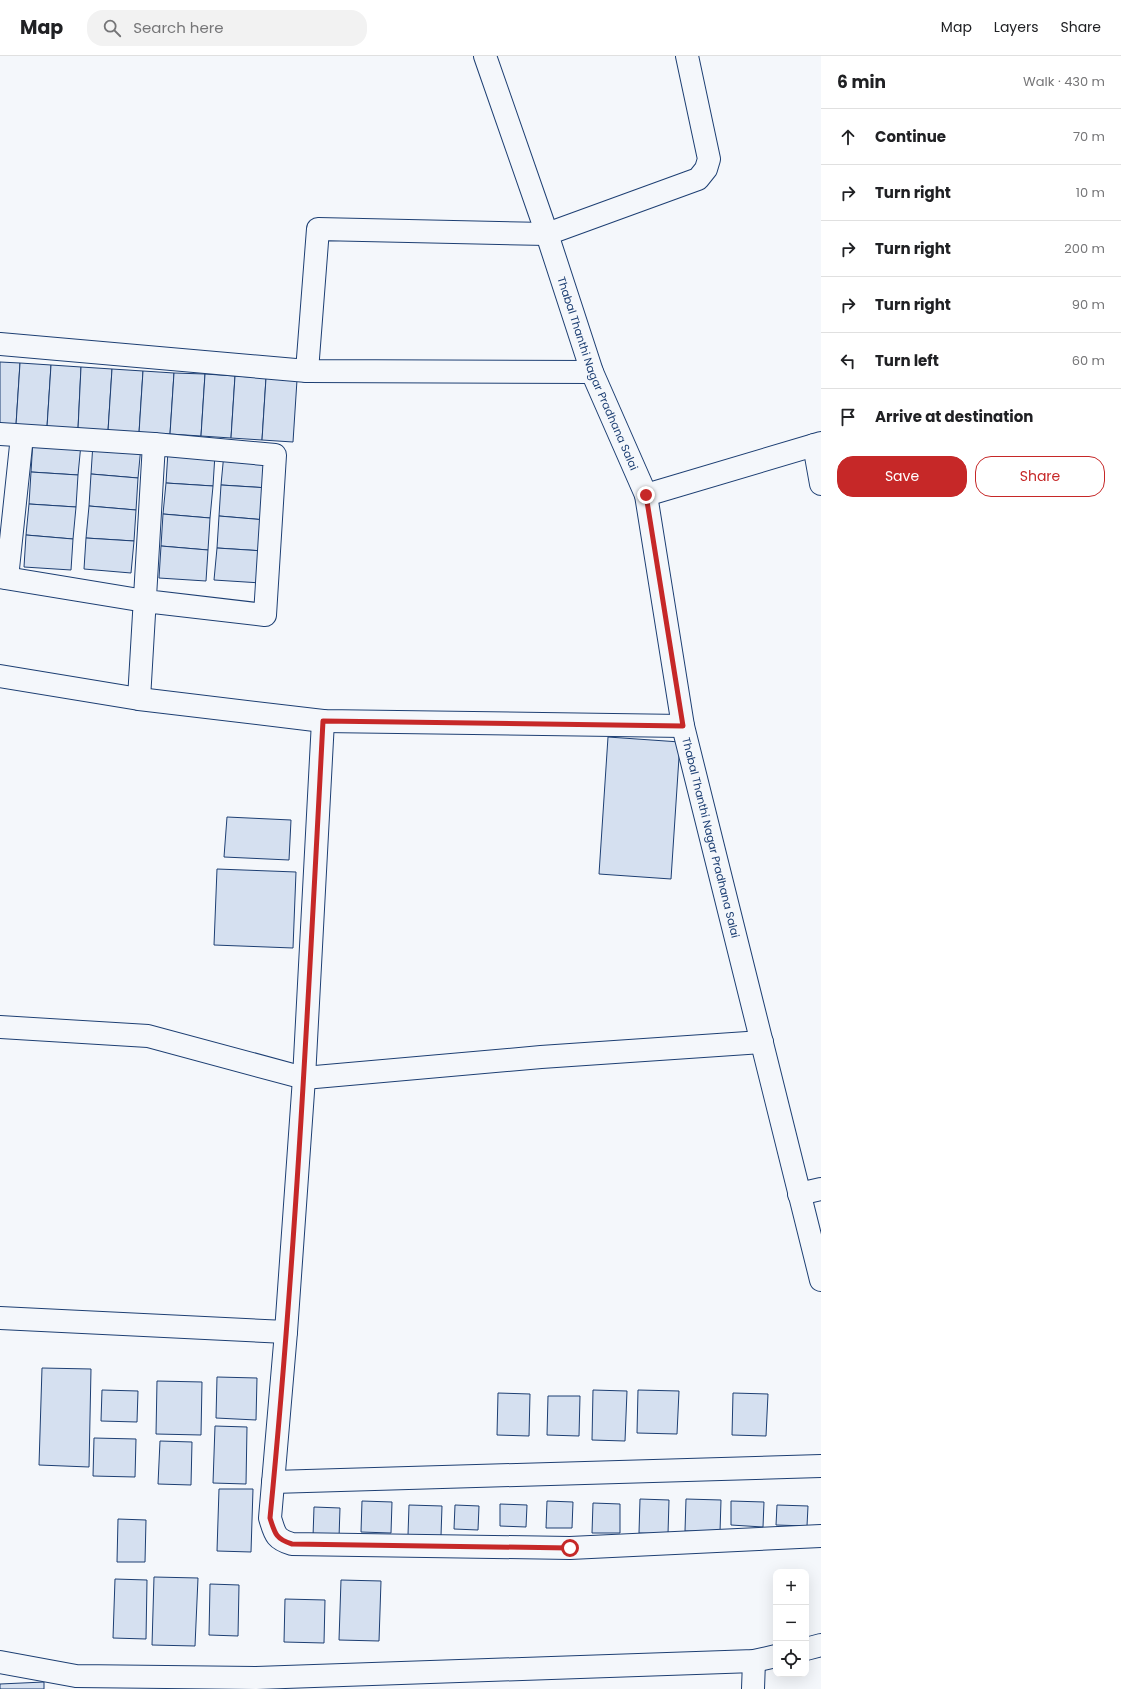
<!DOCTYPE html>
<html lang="en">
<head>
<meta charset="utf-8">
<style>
	body { margin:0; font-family:Poppins,sans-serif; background:#f2f2f2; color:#202124 }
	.controls { position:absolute; right:12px; bottom:12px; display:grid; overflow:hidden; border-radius:8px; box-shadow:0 4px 16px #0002 }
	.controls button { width:36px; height:36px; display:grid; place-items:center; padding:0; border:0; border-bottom:1px solid #e0e0e0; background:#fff; color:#202124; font:20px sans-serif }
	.stop { position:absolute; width:12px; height:12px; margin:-9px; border:3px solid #c62828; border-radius:50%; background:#fff }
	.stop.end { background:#c62828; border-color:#fff; box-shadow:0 1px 4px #0008 }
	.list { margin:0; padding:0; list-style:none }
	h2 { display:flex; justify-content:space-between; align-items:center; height:52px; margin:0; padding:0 16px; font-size:17px }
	h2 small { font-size:13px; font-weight:400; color:#757577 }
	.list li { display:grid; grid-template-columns:26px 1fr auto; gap:12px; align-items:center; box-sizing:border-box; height:56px; padding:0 16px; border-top:1px solid #e0e0e0 }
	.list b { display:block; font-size:15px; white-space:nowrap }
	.list em { font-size:13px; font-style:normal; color:#757577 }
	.actions { display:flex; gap:8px; padding:12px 16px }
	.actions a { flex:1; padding:9px 0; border:1px solid #c62828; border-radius:16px; text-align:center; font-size:14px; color:#c62828 }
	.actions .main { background:#c62828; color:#fff }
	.icon { flex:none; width:22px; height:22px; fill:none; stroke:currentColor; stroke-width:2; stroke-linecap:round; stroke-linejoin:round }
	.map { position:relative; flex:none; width:821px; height:1633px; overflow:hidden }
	header { display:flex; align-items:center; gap:24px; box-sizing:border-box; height:56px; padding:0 20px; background:#fff; border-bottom:1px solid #e0e0e0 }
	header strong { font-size:19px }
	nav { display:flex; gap:22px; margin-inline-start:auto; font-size:14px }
	.search { width:280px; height:36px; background:#f2f2f2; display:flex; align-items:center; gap:10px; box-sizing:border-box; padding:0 14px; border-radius:16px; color:#757577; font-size:15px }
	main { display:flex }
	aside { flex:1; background:#fff }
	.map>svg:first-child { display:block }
</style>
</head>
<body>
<header>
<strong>Map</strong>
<div class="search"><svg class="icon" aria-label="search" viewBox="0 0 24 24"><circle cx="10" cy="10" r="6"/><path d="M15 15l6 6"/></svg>Search here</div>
<nav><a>Map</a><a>Layers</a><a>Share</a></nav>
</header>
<main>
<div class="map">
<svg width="821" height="1633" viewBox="0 0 821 1633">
	<rect width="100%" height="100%" fill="#f4f7fb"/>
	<!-- building -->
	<g fill="#d5e0f0" stroke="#1d3f73">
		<polygon points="0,306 20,307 16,369 0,368"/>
		<polygon points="20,307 51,309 47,371 16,369"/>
		<polygon points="51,309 81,311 78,373 47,371"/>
		<polygon points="81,311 112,313 108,375 78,373"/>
		<polygon points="112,313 143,315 139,377 108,375"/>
		<polygon points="143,315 174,317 170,378 139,377"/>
		<polygon points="174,317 205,318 201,380 170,378"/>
		<polygon points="205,318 235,320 231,382 201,380"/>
		<polygon points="235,320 266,322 262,384 231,382"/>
		<polygon points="266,322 297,324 293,386 262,384"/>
		<polygon points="33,384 81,388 78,419 31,416"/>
		<polygon points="93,387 141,390 138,422 91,418"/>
		<polygon points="168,395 215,398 213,430 166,427"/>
		<polygon points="224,397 271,401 269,432 221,429"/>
		<polygon points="31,416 78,419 76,451 29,448"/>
		<polygon points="91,418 138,422 136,454 89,450"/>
		<polygon points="166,427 213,430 210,462 163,458"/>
		<polygon points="221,429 269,432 266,464 219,460"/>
		<polygon points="29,448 76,451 73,483 26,479"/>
		<polygon points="89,450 136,454 134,485 86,482"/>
		<polygon points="163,458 210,462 208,494 161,490"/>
		<polygon points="219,460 266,464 264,495 217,492"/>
		<polygon points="26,479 73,483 71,514 24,511"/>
		<polygon points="86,482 134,485 131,517 84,513"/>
		<polygon points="161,490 208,494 206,525 159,522"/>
		<polygon points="217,492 264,495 261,527 214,524"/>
		<polygon points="608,681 680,686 671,823 599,818"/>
		<polygon points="227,761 291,764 289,804 224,801"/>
		<polygon points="217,813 296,816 293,892 214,889"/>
		<polygon points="42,1312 91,1313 89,1411 39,1409"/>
		<polygon points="217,1321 257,1322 256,1364 216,1362"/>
		<polygon points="157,1325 202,1326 201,1379 156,1378"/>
		<polygon points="102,1334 138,1335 137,1366 101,1365"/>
		<polygon points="593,1334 627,1335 625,1385 592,1384"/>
		<polygon points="638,1334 679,1335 677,1378 637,1377"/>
		<polygon points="498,1337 530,1338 529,1380 497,1379"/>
		<polygon points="733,1337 768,1338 766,1380 732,1379"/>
		<polygon points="548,1340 580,1340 579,1380 547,1379"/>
		<polygon points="215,1370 247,1371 246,1428 213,1427"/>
		<polygon points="94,1382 136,1383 135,1421 93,1420"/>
		<polygon points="160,1385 192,1386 191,1429 158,1428"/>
		<polygon points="219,1433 253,1433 251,1496 217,1495"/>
		<polygon points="640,1443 669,1444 668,1478 639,1477"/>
		<polygon points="686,1443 721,1444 720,1476 685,1475"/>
		<polygon points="362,1445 392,1446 391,1477 361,1476"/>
		<polygon points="547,1445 573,1446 572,1472 546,1472"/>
		<polygon points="731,1445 764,1446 763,1471 731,1469"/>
		<polygon points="593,1447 620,1448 620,1477 592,1477"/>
		<polygon points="500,1448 527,1449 526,1471 500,1470"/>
		<polygon points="409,1449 442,1450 441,1480 408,1479"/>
		<polygon points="455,1449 479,1450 478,1474 454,1473"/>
		<polygon points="777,1449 808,1450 807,1470 776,1469"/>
		<polygon points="314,1451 340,1452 339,1482 313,1481"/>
		<polygon points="118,1463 146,1464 145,1506 117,1506"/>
		<polygon points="154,1521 198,1522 195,1590 152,1589"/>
		<polygon points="115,1523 147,1524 146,1583 113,1582"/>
		<polygon points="341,1524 381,1525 379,1585 339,1584"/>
		<polygon points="210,1528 239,1529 238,1580 209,1579"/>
		<polygon points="285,1543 325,1544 324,1587 284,1586"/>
		<polygon points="44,1626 44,1633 0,1633 0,1628"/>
	</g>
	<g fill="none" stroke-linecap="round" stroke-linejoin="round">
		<defs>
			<g id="minor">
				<polyline points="0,288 307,315"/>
				<polyline points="592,316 307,315 318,173 547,178 698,123 706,113 709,103 687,0"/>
				<polyline points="0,378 154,388"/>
				<polyline points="814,389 821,428"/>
				<polyline points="646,439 821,387"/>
				<polyline points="0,521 145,545 265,559 275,399 154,388 139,643"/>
				<polyline points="7,522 22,380"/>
				<polyline points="0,620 139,643 323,665 683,670"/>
				<polyline points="0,971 148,980 304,1022 541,1001 762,986"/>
				<polyline points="799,1138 821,1133"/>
				<polyline points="0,1262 286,1276 304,1022 323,665"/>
				<path d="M 286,1276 L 270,1462 C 275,1478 275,1483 292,1488 L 570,1492 L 821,1480"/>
				<polyline points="273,1426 821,1410"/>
				<polyline points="806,1593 821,1589"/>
				<polyline points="0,1606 76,1620 256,1622 754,1605 776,1600"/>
				<polyline points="753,1633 754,1605"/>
			</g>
			<g id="major">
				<path id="s1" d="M 485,0 L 547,178 L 592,316 L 646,439 L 683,670 L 821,1224"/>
			</g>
		</defs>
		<!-- minor casing -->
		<use href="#minor" stroke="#1d3f73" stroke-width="24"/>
		<!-- major casing -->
		<use href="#major" stroke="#1d3f73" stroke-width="24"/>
		<!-- minor -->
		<use href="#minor" stroke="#f4f7fb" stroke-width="22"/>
		<!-- major -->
		<use href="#major" stroke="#f4f7fb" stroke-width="22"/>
	</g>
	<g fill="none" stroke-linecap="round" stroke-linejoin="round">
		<!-- route -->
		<path stroke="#c62828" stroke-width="5" d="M 570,1492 L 292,1488 C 276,1483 275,1478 270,1462 C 296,1197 309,931 323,665 L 683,670 L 646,439"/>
	</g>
	<g text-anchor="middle" stroke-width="3" stroke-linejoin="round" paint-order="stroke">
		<!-- street labels -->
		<g font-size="11" fill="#1d3f73" stroke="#f4f7fb">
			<text dy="4" stroke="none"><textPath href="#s1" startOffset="337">Thabal Thanthi Nagar Pradhana Salai</textPath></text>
			<text dy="4" stroke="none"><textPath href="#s1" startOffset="817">Thabal Thanthi Nagar Pradhana Salai</textPath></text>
		</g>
	</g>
</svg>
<div class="controls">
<button>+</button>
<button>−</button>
<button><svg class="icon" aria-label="locate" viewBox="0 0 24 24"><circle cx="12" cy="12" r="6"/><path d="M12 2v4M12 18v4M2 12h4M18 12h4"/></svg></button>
</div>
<div class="stop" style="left:570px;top:1492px"></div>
<div class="stop end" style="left:646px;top:439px"></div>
</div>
<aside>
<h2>6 min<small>Walk · 430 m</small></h2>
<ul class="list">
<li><svg class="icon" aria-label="ahead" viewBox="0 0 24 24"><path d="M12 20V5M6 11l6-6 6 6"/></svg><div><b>Continue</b></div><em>70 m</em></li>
<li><svg class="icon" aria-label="right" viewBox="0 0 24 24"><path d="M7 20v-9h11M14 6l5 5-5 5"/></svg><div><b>Turn right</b></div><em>10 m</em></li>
<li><svg class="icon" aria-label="right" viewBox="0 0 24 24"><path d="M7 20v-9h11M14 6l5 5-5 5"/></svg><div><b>Turn right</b></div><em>200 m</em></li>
<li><svg class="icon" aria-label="right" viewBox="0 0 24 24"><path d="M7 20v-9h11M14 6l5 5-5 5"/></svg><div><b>Turn right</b></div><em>90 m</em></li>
<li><svg class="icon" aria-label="left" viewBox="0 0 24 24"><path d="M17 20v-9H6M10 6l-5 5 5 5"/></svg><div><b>Turn left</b></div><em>60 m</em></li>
<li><svg class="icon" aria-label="arrive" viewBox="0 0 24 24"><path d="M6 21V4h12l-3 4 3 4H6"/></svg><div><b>Arrive at destination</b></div></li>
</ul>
<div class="actions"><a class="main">Save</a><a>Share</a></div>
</aside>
</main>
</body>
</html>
